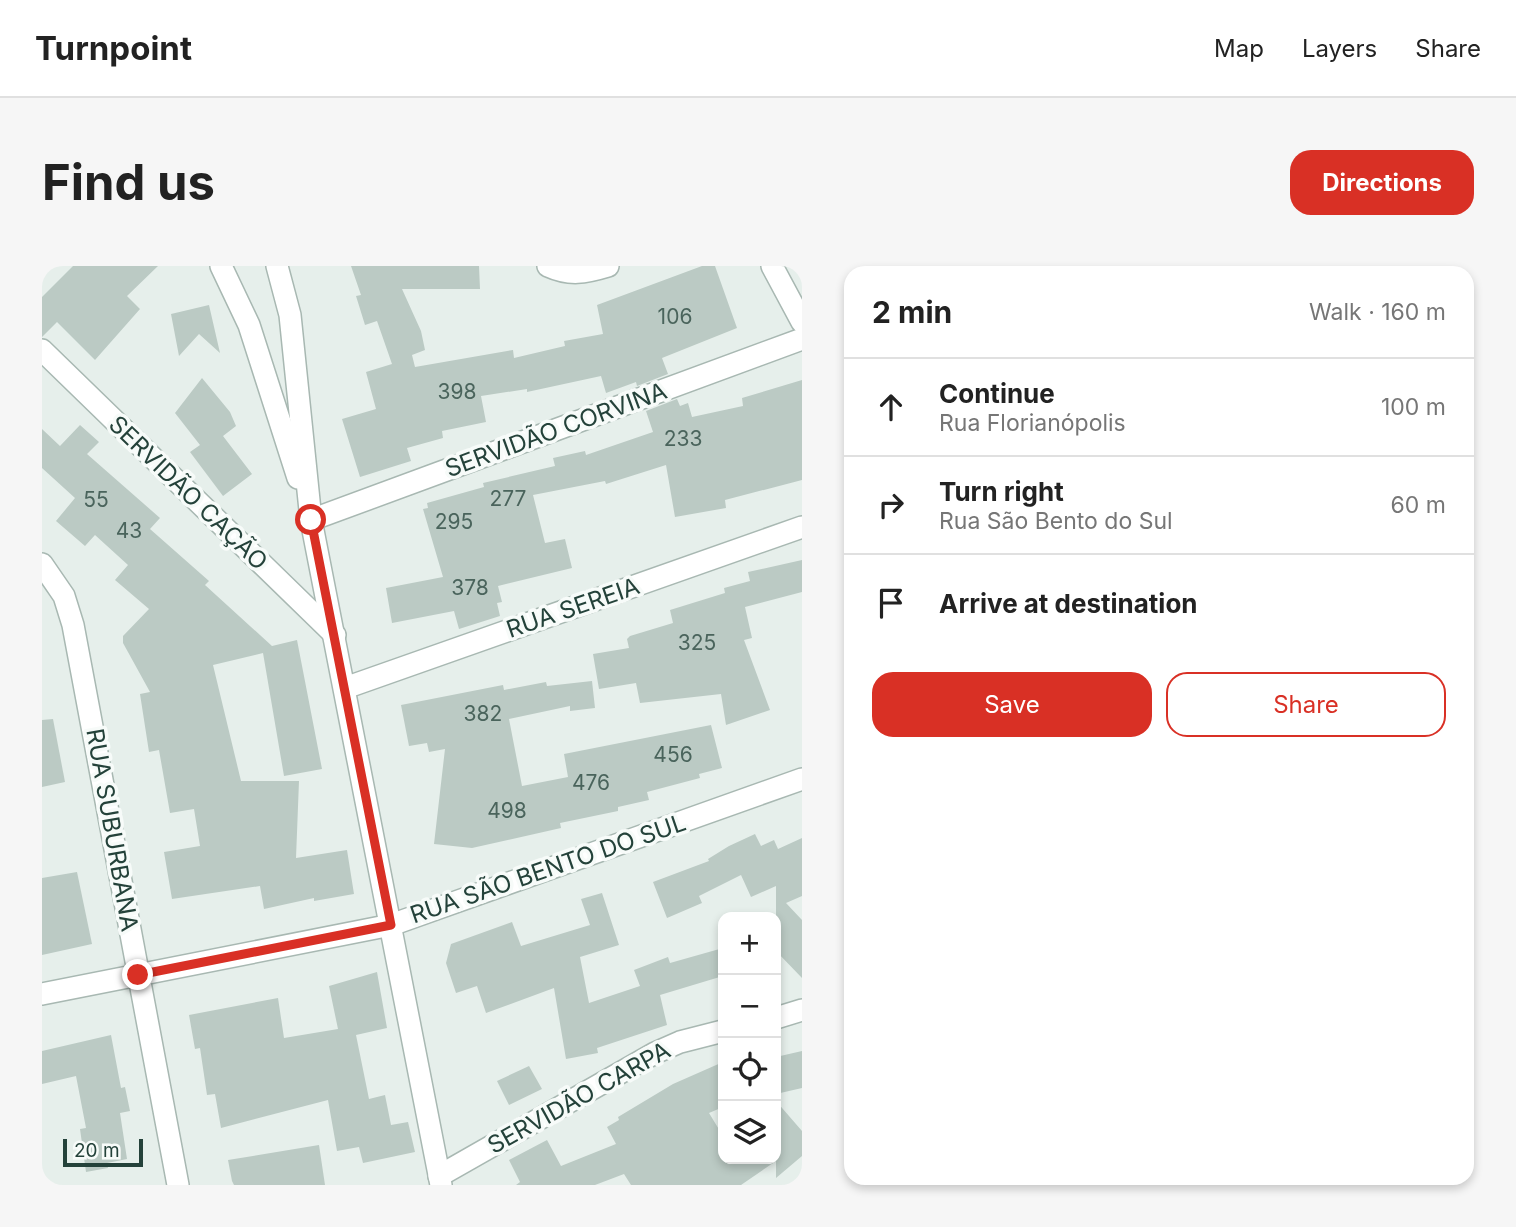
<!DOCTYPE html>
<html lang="en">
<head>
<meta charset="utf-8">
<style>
	body { margin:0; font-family:Inter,sans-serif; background:#f6f6f6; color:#222 }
	.controls { position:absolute; right:21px; bottom:21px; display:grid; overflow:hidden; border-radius:14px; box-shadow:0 4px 10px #0003 }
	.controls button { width:63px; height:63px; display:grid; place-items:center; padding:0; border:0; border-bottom:2px solid #e0e0e0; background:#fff; color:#222; font:35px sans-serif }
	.scale { position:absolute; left:21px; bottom:18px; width:80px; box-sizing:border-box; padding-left:7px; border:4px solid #24423a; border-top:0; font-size:19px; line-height:24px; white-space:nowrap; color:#24423a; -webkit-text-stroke:5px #f7fbf9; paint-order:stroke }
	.stop { position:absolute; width:21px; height:21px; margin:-16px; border:5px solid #d93025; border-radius:50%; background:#fff }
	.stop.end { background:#d93025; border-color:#fff; box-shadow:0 2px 7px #0008 }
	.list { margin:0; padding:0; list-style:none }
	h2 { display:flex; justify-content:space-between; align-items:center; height:91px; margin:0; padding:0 28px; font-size:30px }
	h2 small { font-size:23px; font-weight:400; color:#767676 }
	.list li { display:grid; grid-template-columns:46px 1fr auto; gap:21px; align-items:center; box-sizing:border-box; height:98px; padding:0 28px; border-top:2px solid #e0e0e0 }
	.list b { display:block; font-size:26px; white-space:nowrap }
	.list p { margin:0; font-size:23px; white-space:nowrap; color:#767676 }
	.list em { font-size:23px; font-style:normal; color:#767676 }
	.actions { display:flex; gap:14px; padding:21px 28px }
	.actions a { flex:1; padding:16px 0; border:2px solid #d93025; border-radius:21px; text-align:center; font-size:24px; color:#d93025 }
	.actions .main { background:#d93025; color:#fff }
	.icon { flex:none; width:38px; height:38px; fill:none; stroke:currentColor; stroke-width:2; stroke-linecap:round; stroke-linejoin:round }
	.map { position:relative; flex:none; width:760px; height:919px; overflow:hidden; border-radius:21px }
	header { display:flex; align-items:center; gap:42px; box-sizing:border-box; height:98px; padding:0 35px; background:#fff; border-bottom:2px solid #e0e0e0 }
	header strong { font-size:33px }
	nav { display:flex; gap:38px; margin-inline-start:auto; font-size:24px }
	.intro { display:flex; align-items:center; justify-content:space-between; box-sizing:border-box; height:168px; padding:0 42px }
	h1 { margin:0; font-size:49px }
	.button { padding:18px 32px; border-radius:21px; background:#d93025; color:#fff; font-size:24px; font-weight:700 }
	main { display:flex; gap:42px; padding:0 42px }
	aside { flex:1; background:#fff; border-radius:21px; box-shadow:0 4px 10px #0003 }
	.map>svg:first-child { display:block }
</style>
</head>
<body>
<header>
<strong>Turnpoint</strong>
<nav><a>Map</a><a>Layers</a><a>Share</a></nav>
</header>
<div class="intro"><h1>Find us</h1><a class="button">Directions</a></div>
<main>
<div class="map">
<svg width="760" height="919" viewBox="0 0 760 919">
	<rect width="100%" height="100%" fill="#e6efeb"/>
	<!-- building -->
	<g fill="#bbcac4">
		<polygon points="31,0 116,0 85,30 98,43 53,94 15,56 0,71 0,31"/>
		<polygon points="309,0 437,0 438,23 360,23 379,65 383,84 370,89 373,101 471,84 472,92 523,80 522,75 561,68 555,39 660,0 673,0 695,62 620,92 626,108 595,120 594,116 564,127 559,110 485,126 485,123 439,130 444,156 400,165 401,172 365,182 369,195 318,211 300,153 334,143 324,106 350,98 335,55 323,59 314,30 319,29"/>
		<polygon points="167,39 178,87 157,68 137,90 129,48"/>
		<polygon points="160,112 188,146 194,160 181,170 210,208 181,230 148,186 158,179 133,147"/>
		<polygon points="760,114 760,214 683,234 684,242 633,251 624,199 564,218 563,215 491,229 503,277 523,273 530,302 456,320 460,336 455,337 458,350 417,363 412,345 350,357 344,322 401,311 381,243 386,242 385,237 442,221 441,217 513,200 511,192 543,185 544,189 611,166 604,145 635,133 638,140 646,137 650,151 701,140 700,132"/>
		<polygon points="38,159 57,176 45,188 118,252 108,263 167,315 163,319 230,380 255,374 280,503 242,510 221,387 171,399 199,515 257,515 254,592 305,584 312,628 272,635 272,632 222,643 218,620 130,633 122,586 158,580 152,543 128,547 117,484 107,486 98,428 108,426 81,377 81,370 107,343 73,314 86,299 53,269 43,280 14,255 33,232 0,202 0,163 18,180"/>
		<polygon points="760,294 760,326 703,341 710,372 702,374 728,444 684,459 679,428 598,437 594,417 557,423 551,388 587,382 585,373 588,370 631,357 628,344 683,327 682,322 708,315 706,306"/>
		<polygon points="550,415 553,442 528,445 528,440 467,453 480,520 526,511 522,488 669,459 680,502 657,508 658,512 605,526 607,534 576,541 576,545 518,557 519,562 430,582 392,578 403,483 387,486 385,477 367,480 359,439 461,419 462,424 504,416 505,420"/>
		<polygon points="11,453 23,516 0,521 0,454"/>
		<polygon points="713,568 719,580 732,574 736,583 760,572 760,630 744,637 760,654 760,712 734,685 734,620 709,631 699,609 657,630 660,637 625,652 611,616 667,595 666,593 687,580"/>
		<polygon points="35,606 50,678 0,689 0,612"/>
		<polygon points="560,627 577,679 538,691 547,737 598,720 592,704 626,691 628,697 681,682 681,710 618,729 625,759 555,782 556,787 524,793 512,722 444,747 435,720 414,727 404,697 409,678 470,656 479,680 548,659 539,633"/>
		<polygon points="335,706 345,762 314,769 327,833 343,829 349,859 366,856 373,886 321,897 317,881 295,885 286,834 179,862 173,828 165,829 158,782 153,783 147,749 236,732 242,772 296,763 287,720"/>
		<polygon points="69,769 79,822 83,821 88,845 78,847 85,893 65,897 66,902 44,906 38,863 44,862 34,810 0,818 0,785"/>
		<polygon points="760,785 760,822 734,828 734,791"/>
		<polygon points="681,796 681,841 667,847 681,870 681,893 734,893 734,835 760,865 760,890 734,912 734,895 699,919 589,919 582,908 553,919 474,919 478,916 467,894 505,874 519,900 574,878 565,861 577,854 576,851 631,818"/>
		<polygon points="487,800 500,823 467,839 455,815"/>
		<polygon points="277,879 283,919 192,919 190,915 186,894"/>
	</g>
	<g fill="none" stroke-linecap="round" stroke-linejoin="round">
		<defs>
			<g id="minor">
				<polyline points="179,0 207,59 256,212"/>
				<polyline points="235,0 248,49 269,254 399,919"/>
				<path d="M 506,0 C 528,10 543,7 566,0"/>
				<polyline points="730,0 760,56"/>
				<polyline points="0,84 293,369"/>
				<polyline points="269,254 760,73"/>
				<polyline points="0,298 22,330 31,359 136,919"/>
				<polyline points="303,422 760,261"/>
				<polyline points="0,728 349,659 760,513"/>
				<polyline points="734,752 760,744"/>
				<polyline points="397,910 613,787 638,776 681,765"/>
			</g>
		</defs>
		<!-- minor casing -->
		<use href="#minor" stroke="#a8b8b2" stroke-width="24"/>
		<!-- minor -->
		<use href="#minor" stroke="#fff" stroke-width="21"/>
	</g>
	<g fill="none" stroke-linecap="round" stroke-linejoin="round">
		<!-- route -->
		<polyline stroke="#d93025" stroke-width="9" points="96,709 349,659 269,254"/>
	</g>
	<g text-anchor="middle" stroke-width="7" stroke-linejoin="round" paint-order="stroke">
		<!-- number labels -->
		<g font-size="21" fill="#4a645c">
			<text x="633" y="58">106</text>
			<text x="415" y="133">398</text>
			<text x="641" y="180">233</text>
			<text x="466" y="240">277</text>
			<text x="54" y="241">55</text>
			<text x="412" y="263">295</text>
			<text x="87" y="272">43</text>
			<text x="428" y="329">378</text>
			<text x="655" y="384">325</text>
			<text x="441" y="455">382</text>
			<text x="631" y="496">456</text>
			<text x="549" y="524">476</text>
			<text x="465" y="552">498</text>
		</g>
		<!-- street labels -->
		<g font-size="24" fill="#24423a" stroke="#f7fbf9">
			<text transform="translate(514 164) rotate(-20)" y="8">SERVIDÃO CORVINA</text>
			<text transform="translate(146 227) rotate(44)" y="8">SERVIDÃO CAÇÃO</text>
			<text transform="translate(531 342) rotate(-19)" y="8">RUA SEREIA</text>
			<text transform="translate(70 564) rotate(80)" y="8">RUA SUBURBANA</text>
			<text transform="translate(506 603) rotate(-19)" y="8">RUA SÃO BENTO DO SUL</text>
			<text transform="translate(537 832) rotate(-29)" y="8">SERVIDÃO CARPA</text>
		</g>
	</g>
</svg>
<div class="controls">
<button>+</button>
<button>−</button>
<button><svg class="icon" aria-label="locate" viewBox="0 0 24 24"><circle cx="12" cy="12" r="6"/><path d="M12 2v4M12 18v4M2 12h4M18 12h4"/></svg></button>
<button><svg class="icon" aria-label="layers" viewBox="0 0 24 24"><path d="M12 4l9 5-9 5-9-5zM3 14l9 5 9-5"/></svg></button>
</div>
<div class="scale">20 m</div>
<div class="stop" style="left:269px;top:254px"></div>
<div class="stop end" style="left:96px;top:709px"></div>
</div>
<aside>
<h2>2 min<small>Walk · 160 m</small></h2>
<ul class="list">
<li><svg class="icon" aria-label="ahead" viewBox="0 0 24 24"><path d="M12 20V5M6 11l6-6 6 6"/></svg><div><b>Continue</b><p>Rua Florianópolis</p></div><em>100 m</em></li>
<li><svg class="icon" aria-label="right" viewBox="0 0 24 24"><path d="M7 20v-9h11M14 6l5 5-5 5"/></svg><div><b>Turn right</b><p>Rua São Bento do Sul</p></div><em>60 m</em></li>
<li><svg class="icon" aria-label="arrive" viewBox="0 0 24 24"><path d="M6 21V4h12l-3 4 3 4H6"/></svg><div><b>Arrive at destination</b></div></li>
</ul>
<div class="actions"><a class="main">Save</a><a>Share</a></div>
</aside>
</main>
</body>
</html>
